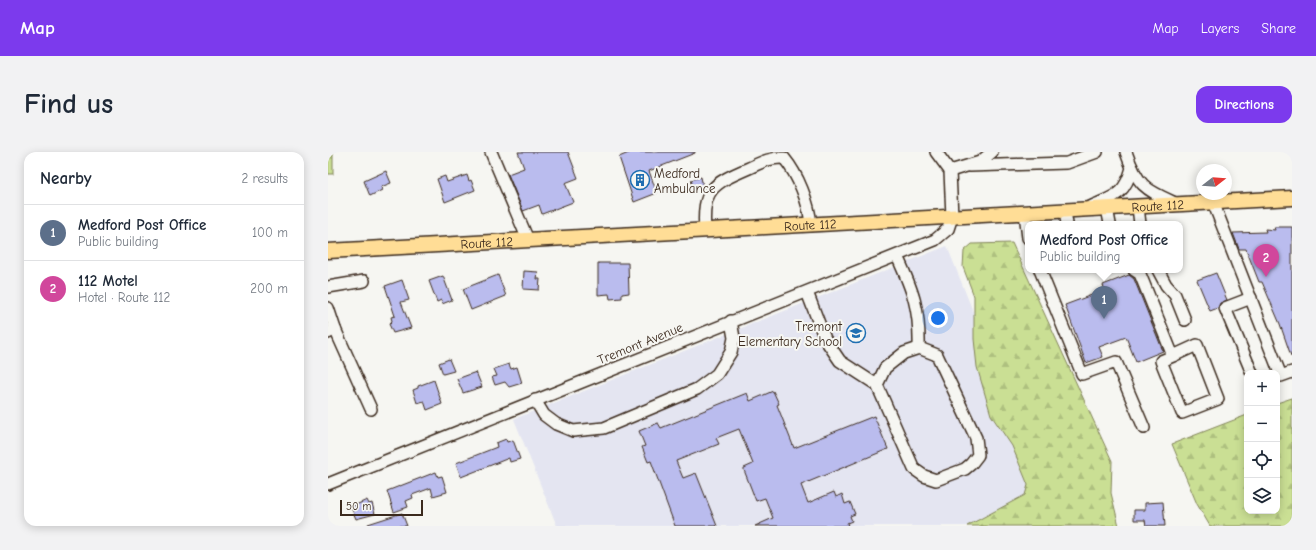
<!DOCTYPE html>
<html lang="en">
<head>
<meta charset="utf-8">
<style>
	body { margin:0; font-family:"Comic Neue",sans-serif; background:#f2f2f3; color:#1f2937 }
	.controls { position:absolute; right:12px; bottom:12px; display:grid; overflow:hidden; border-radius:8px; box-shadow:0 2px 10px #0003 }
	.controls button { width:36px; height:36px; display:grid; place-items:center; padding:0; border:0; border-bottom:1px solid #e0e1e3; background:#fff; color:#1f2937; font:20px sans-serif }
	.compass { position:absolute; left:868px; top:12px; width:36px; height:36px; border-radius:50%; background:#fff; box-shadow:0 2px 10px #0003; rotate:73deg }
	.scale { position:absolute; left:12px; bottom:10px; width:83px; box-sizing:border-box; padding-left:4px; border:2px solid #3b2a1e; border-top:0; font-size:11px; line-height:14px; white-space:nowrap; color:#3b2a1e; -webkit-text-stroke:3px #f6f6f2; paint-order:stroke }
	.you { position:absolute; left:610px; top:166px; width:14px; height:14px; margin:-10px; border:3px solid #fff; border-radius:50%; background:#1a73e8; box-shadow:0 0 0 6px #1a73e833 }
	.badge { display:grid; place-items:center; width:26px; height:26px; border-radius:50%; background:#7c3aed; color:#fff; font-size:13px; font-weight:700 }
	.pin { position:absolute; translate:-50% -33px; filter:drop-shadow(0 1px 2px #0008) }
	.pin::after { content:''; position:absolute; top:21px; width:14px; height:12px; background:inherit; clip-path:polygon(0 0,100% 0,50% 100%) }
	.popup { position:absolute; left:697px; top:69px; width:158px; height:52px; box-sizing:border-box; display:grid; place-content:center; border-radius:8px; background:#fff; filter:drop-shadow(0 1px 3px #0005); font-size:13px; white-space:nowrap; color:#747a83 }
	.popup b { font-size:15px; color:#1f2937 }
	.popup::after { content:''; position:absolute; left:50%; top:100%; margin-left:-8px; border:8px solid transparent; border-top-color:#fff }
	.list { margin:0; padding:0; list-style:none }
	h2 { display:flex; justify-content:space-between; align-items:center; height:52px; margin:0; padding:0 16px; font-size:17px }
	h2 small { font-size:13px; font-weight:400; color:#747a83 }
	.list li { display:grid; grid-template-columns:26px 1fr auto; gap:12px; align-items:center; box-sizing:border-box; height:56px; padding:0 16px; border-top:1px solid #e0e1e3 }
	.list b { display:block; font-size:15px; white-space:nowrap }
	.list p { margin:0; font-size:13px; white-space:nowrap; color:#747a83 }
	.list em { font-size:13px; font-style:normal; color:#747a83 }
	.icon { flex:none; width:22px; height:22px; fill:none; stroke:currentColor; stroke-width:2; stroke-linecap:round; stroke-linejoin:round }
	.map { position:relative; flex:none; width:964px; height:374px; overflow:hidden; border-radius:12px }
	header { display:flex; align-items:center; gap:24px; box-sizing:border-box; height:56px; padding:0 20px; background:#7c3aed; color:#fff }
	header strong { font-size:19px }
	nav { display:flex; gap:22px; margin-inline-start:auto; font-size:14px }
	.intro { display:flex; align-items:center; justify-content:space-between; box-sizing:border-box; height:96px; padding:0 24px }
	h1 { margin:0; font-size:28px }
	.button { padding:10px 18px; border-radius:12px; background:#7c3aed; color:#fff; font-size:14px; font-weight:700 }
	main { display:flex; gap:24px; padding:0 24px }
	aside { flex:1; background:#fff; border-radius:12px; box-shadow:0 2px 10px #0003 }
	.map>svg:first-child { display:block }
</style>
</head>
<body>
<header>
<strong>Map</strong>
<nav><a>Map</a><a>Layers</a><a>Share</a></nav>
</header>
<div class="intro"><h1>Find us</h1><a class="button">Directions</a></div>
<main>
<aside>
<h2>Nearby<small>2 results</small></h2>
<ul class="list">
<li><span class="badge" style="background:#5c6f8a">1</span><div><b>Medford Post Office</b><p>Public building</p></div><em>100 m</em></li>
<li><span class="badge" style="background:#d1479c">2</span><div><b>112 Motel</b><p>Hotel · Route 112</p></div><em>200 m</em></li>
</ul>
</aside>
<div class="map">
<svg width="964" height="374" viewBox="0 0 964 374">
	<defs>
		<pattern id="forest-firs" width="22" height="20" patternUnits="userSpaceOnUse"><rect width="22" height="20" fill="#cadf94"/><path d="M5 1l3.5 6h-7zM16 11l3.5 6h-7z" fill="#aec07f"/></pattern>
	</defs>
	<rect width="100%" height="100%" fill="#f6f6f2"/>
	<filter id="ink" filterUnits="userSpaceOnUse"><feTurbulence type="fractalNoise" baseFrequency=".025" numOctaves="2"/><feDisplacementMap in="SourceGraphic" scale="8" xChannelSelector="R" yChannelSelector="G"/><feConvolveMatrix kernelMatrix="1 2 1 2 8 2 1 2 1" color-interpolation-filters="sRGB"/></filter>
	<g filter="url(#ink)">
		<!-- built -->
		<polygon fill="#e4e5f1" points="619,94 721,351 662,374 229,374 186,267"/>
		<!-- forest -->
		<g fill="url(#forest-firs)" stroke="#828459">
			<rect x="0" y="0" width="5" height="22"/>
			<polygon points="684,91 784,309 783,341 791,374 639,374 697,343 700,333 684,294 663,263 649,215 646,187 646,144 635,115 636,99 644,92"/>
			<polygon points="964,246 964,374 882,374 869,352 844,292 919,263 919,359 949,359 949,251"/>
		</g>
		<!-- building -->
		<g fill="#babcee" stroke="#3b2a1e">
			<polygon points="190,0 240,0 250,26 237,31 245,50 214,62 211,53 195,59 180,22 196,16"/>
			<polygon points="303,0 367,0 367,1 321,19 329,41 306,50 291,5"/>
			<polygon points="58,19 63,31 53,35 54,38 42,44 36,29"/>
			<polygon points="139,23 141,29 143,28 147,38 117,50 109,27 117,24 119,30"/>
			<polygon points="373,25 375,35 366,38 363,28"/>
			<polygon points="946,75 964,75 964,204 963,204 952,172 934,130 931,130 918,97 911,97 905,81 938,80 937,77 947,78"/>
			<polygon points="270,111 300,111 301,141 294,142 294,146 282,147 281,142 270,143"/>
			<polygon points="196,119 210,120 209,127 212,127 211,138 195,137"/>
			<polygon points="888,121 899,148 892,151 890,156 882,159 869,128"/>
			<polygon points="170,123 178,144 143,158 135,137"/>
			<polygon points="801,123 806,127 835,199 808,210 798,185 771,195 775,205 758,211 737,153 777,138 775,133"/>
			<polygon points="115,124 124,148 114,152 113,148 109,150 101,129"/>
			<polygon points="74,128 81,148 73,150 83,176 65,181 61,172 64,169 63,165 67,164 57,134"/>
			<polygon points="121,207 126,219 115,222 111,211"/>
			<polygon points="181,212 183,217 189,215 194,231 181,235 177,230 167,233 164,225 169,224 166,217"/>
			<polygon points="148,220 154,235 135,241 129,227"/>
			<polygon points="106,228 114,252 99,258 96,249 89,251 85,238 90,236 90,234"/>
			<polygon points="445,239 451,252 449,253 466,296 546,264 560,297 473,333 480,351 506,340 508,345 514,342 517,352 522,350 527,362 522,364 524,369 519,371 520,374 427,374 445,366 437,346 428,349 416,318 416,316 425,312 411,277 388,286 391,292 348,309 355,326 368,321 389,374 347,374 323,309 320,310 314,295 317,294 311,279 330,271 333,276 419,241 422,249"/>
			<polygon points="178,287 179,290 185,288 192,307 182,310 181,306 133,325 128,311 169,295 168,291"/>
			<polygon points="108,320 110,325 114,324 119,340 105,344 103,336 84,343 85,346 78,349 80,355 66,360 59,339"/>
			<polygon points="39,348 41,352 44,351 47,362 28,367 23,355"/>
			<polygon points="835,350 837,374 818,374 817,368 806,368 806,358 817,358 817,351"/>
			<polygon points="74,361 79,374 40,374 40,372"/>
		</g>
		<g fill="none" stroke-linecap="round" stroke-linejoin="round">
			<defs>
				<g id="minor">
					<polyline points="163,0 200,88"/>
					<path d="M 798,0 C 810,35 817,37 849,52"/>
					<polyline points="642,14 739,11 769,0"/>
					<polyline points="622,19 652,10 664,0"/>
					<polyline points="885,50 953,224 964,220"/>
					<polyline points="810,55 812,72"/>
					<path d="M 760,56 C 785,44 796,45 804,16"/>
					<polyline points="779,56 782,72"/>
					<polyline points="737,59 739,72"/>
					<polyline points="697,61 700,86"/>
					<path d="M 377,79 C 374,37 384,32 421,16 C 432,11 443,5 456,6 C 470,23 481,50 483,73"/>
					<path d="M 569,104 C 585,139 592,157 591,196"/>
					<polyline points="712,118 754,222 788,210 816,276"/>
					<polyline points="806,118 812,122 845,204 869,193 890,247 854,261 833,209 845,204"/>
					<polyline points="830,118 838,133 847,143 857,168"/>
					<polyline points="0,135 36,129"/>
					<polyline points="479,140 497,187 512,209 549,233 586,317 596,324 608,328 637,317 643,312 650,303 648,286 609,203 591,196 576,201 557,216 549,233"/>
					<polyline points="923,146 897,156 924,221"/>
					<polyline points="0,156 7,177 0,181"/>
					<polyline points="7,177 43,257"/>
					<polyline points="207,248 216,263 228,272 245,279 276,276 369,237 389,222 403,200 406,186 403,169"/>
					<polyline points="0,332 607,88 620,77 624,65 622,19 608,0"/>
				</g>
				<g id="major">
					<path id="s1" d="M 0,99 L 964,46"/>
				</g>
			</defs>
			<!-- minor casing -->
			<use href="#minor" stroke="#3b2a1e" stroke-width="14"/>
			<!-- major casing -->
			<use href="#major" stroke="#3b2a1e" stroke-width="17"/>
			<!-- minor -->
			<use href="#minor" stroke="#f6f6f2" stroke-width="11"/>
			<!-- major -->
			<use href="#major" stroke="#ffdd96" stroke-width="14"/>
		</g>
	</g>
	<!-- icons -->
	<defs>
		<symbol id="building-ring" viewBox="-11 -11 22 22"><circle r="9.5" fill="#f6f6f2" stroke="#1f6fb2" stroke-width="1.5"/><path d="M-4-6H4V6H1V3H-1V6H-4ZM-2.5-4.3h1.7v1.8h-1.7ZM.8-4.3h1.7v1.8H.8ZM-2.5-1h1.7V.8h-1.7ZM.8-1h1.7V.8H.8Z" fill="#1f6fb2"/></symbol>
		<symbol id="school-ring" viewBox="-11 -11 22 22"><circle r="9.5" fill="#f6f6f2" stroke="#1f6fb2" stroke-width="1.5"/><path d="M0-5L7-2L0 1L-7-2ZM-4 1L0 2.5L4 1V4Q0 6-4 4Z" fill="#1f6fb2"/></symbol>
	</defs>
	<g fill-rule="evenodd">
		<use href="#building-ring" x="301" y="17" width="22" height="22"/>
		<use href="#school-ring" x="517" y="170" width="22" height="22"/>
	</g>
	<g text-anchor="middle" stroke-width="4" stroke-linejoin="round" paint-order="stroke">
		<!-- poi labels -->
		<g font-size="13" fill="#3b2a1e" stroke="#f6f6f2" text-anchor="start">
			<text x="326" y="26">Medford<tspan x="326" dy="15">Ambulance</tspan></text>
			<text x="514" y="179" text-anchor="end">Tremont<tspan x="514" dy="15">Elementary School</tspan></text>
		</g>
		<!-- street labels -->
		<g font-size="13" fill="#3b2a1e" stroke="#f6f6f2">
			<text dy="5" stroke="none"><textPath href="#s1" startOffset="831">Route 112</textPath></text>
			<text dy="5" stroke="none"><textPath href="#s1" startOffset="483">Route 112</textPath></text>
			<text dy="5" stroke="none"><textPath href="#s1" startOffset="159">Route 112</textPath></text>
			<text transform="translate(312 191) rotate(-22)" y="5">Tremont Avenue</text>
		</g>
	</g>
</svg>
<div class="controls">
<button>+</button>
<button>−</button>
<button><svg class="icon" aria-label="locate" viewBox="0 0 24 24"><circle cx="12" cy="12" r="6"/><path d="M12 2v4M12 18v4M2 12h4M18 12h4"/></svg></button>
<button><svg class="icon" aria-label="layers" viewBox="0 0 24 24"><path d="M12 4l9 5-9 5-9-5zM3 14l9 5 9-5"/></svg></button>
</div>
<svg class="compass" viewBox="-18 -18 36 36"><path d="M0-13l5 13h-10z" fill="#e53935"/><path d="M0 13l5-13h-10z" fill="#747a83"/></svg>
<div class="scale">50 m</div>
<div class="you"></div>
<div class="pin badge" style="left:776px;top:167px;background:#5c6f8a">1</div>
<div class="popup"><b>Medford Post Office</b>Public building</div>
<div class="pin badge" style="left:938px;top:125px;background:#d1479c">2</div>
</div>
</main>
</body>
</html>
